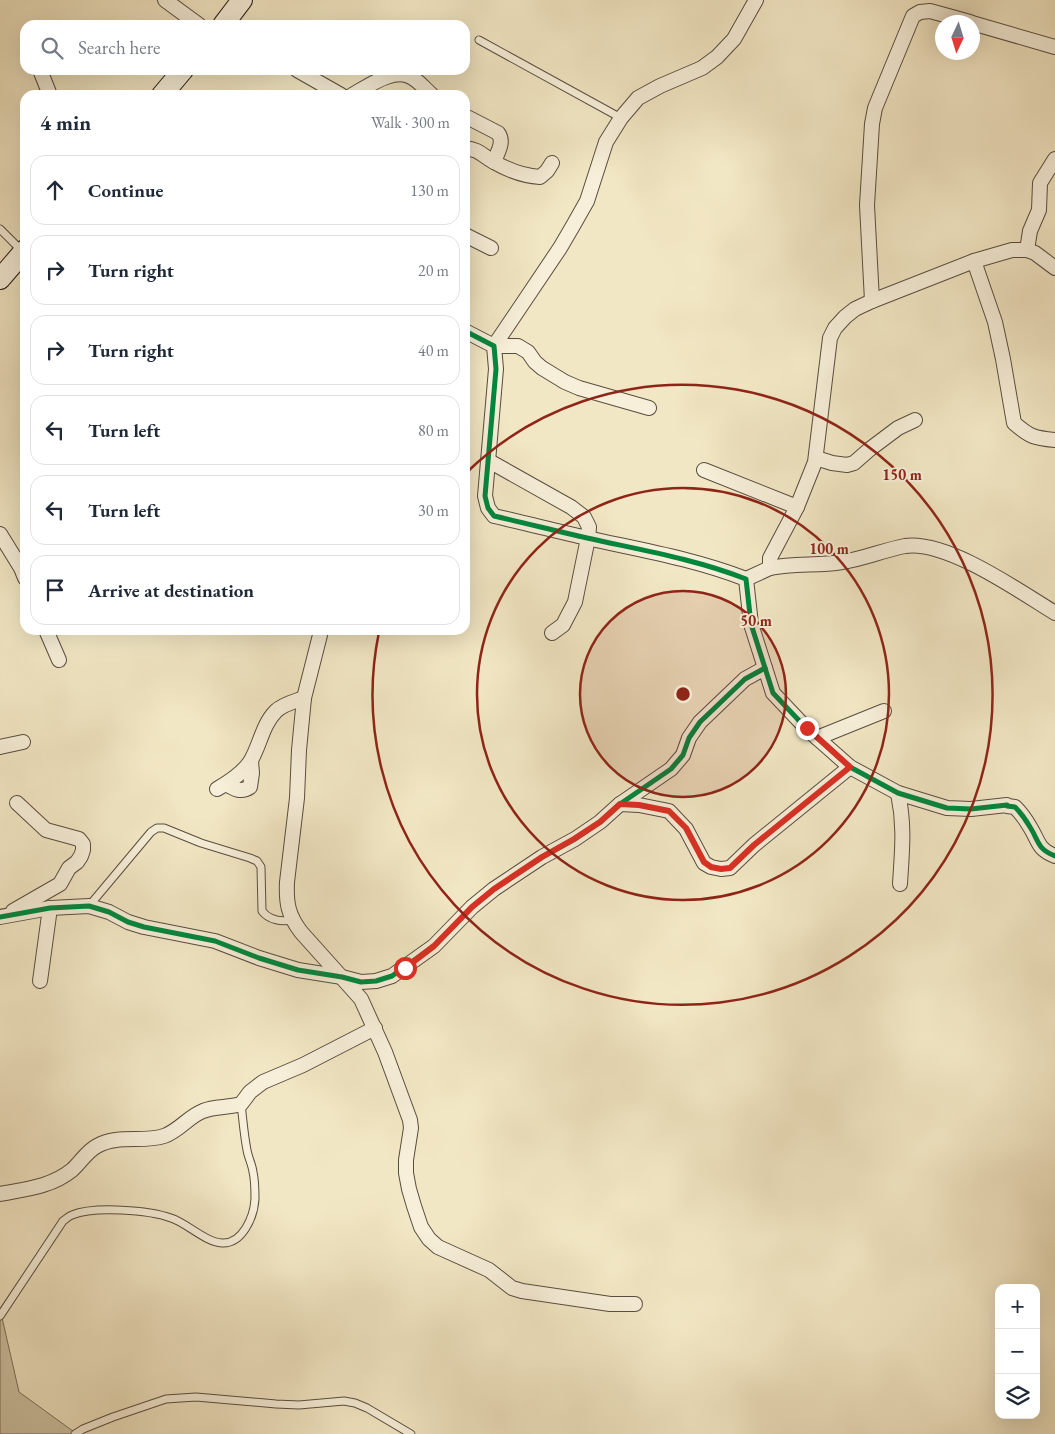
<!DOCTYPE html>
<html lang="en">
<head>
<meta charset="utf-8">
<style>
	body { margin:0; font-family:"EB Garamond",serif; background:#f6f6f7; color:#1f2937 }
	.controls { position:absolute; right:15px; bottom:15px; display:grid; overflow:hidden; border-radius:10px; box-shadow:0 5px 20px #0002 }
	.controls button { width:45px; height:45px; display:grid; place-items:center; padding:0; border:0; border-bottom:1px solid #e0e1e3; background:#fff; color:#1f2937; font:25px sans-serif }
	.compass { position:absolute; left:935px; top:15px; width:45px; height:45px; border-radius:50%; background:#fff; box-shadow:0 5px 20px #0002; rotate:184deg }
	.stop { position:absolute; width:15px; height:15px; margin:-11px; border:4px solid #d93025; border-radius:50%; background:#fff }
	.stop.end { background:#d93025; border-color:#fff; box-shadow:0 1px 5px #0008 }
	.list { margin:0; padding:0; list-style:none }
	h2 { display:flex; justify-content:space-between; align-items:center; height:65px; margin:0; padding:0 20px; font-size:21px }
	h2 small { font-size:16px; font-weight:400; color:#747a83 }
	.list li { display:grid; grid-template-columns:32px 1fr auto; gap:15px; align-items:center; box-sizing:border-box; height:70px; margin:0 10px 10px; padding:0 10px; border:1px solid #e0e1e3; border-radius:15px }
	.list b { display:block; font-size:19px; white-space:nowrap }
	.list em { font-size:16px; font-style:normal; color:#747a83 }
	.icon { flex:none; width:28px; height:28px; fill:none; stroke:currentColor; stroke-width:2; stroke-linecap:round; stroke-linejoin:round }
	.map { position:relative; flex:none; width:1055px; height:1434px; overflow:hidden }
	.search { position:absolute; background:#fff; box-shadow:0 5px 20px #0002; left:20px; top:20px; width:450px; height:55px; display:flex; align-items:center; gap:12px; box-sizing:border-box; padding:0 18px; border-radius:15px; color:#747a83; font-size:19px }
	.panel { position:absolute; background:#fff; box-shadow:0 5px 20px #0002; left:20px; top:90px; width:450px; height:545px; border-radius:15px }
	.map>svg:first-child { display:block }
</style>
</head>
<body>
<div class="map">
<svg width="1055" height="1434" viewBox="0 0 1055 1434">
	<rect width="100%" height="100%" fill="#f2e7c4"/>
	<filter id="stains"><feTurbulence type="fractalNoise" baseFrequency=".004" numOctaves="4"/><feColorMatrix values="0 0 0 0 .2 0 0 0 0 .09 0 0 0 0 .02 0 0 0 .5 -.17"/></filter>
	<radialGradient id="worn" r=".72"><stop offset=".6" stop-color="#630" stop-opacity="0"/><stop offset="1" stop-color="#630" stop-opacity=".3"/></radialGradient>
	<!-- green -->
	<polygon fill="#cfc4a6" stroke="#7a6f5d" points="0,1309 19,1392 77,1434 0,1434"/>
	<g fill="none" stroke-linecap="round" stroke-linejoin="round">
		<defs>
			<g id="service">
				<polyline points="479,40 621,118"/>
				<polyline points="0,229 21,250"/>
				<path d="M 89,906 L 151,832 L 157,828 L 164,828 L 201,843 L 250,858 L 257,861 L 261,867 L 262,911 C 269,920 281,922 292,920"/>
				<path d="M 0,1316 L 63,1221 C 66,1219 69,1216 72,1215 C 94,1206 149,1210 171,1218 C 187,1223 205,1242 222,1243 C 243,1244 254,1216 255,1199 C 255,1190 255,1180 253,1172 C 252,1164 248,1157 247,1150 C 244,1135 243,1120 241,1104"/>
				<polyline points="75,1434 83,1429 113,1417 166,1399 196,1397 276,1404 299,1405 344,1401 355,1403 367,1408 411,1434"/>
			</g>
			<g id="minor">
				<polyline points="165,0 199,25"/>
				<polyline points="972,23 1055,47"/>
				<polyline points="40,70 50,95"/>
				<polyline points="297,70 341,95"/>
				<path d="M 352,95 C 367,87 394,67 411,77 C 419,81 425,89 432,95"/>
				<path d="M 465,116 L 498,133 C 505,142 497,153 494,162"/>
				<path d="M 465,148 C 481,150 481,155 494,162 C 508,170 523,176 540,177 L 547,171 L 552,163"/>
				<polyline points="465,235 491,248"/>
				<polyline points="1027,250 1030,231 1039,210 1040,183 1055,159"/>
				<path d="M 974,261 L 995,322 L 1003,359 L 1014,423 C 1030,437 1034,438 1055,440"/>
				<path d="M 1055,268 L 1035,253 L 1027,250 L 1012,250 L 974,261 L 872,301 L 855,309 L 845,317 L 835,328 L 830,338 L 815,462 L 797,507 L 770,558 L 770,568 C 794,563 818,566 842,562 C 863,559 884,550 905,546 C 947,540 1019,591 1055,613"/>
				<polyline points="872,301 867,205 872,124 875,108 913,16 920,12 930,11 970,22"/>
				<path d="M 465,331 L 494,346 L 496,369 L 485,496 L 488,508 L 494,516 C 525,523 556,531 587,538 C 641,550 695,559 746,579 L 751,624 L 773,693 L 807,729 L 850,767 L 898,793 L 947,808 L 971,809 L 1007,805 L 1007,806 L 1015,807 C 1021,813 1026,820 1030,827 C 1039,841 1037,849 1055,856"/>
				<polyline points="494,346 560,248 574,224 587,201 606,142 621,118 638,98 660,86 702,68 717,57 734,39 756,0"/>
				<polyline points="494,346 518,346 528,352 535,362 542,368 565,382 579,388 649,408"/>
				<polyline points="816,458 832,463 847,465 854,463 870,449 898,428 915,420"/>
				<polyline points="489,461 571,507 584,517 589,527 588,538 575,602 563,625 552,633"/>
				<polyline points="704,470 797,507"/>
				<polyline points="0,534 21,568 25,578"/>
				<polyline points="746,579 770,568"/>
				<polyline points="46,630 59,660"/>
				<path d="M 320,630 L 320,635 L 304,698 L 299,750 L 297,798 L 287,882 C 286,903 288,915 301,932 L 361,999 L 385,1052 L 410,1120 L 411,1128 L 406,1160 L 406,1173 L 409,1189 L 414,1206 L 421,1227 L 429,1239 L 438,1247 L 489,1270 L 512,1288 L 522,1291 L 610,1304 L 635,1304"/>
				<polyline points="817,738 884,711"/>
				<polyline points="0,747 23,742"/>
				<path d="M 226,784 C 234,789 241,793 250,787 L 252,773 L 251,761"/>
				<path d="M 217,789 C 229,782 242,774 250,762 C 260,746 262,725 276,711 C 283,704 296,701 304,698"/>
				<path d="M 898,793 C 905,827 902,850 900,884"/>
				<polyline points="620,804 639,805 669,811 686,829 704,863 711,867 721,869 730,868 754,845 850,767"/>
				<polyline points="13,911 60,884 69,868 77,862 81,856 83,850 83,844 79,839 46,830 17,803"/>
				<polyline points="0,917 50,908 89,906 109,912 128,922 144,927 215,941 259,958 298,970 342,977 361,982 376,981 392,976 434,946 472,907 494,889 542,857 575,839 600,822 620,804 671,769 683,755 689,738 700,722 745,679 765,668"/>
				<polyline points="40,981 50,908"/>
				<path d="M 0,1194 C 26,1189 51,1187 72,1170 C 80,1163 87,1151 97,1146 C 118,1134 143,1143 164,1136 C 179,1131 189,1116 203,1111 C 215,1106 228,1108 241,1104 L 250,1092 L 263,1082 L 303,1065 L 375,1028"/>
			</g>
			<g id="secondary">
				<polyline points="223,25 242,0"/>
				<polyline points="162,95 183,70"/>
				<polyline points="0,279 25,250"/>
			</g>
		</defs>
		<!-- service casing -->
		<use href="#service" stroke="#584d40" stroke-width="9"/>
		<!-- minor casing -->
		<use href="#minor" stroke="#584d40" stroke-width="16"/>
		<!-- secondary casing -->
		<use href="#secondary" stroke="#251a14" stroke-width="22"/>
		<!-- service -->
		<use href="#service" stroke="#f7efd9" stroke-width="7"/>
		<!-- minor -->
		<use href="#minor" stroke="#f7efd9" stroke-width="14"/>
		<!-- secondary -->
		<use href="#secondary" stroke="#f7efd9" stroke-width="20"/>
		<defs>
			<g id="cycleway">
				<path d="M 465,331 L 494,346 L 496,369 L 485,496 L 488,508 L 494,516 C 525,523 556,531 587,538 C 641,550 695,559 746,579 L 751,624 L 773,693 L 807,729 L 850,767 L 898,793 L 947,808 L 971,809 L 1007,805 L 1007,806 L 1015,807 C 1021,813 1026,820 1030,827 C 1039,841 1037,849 1055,856"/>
				<polyline points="0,917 50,908 89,906 109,912 128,922 144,927 215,941 259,958 298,970 342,977 361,982 376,981 392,976 434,946 472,907 494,889 542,857 575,839 600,822 620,804 671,769 683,755 689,738 700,722 745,679 765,668"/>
			</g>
		</defs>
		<!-- cycleway casing -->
		<use href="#cycleway" stroke="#f7efd9" stroke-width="8"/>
		<!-- cycleway -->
		<use href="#cycleway" stroke="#00873e" stroke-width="5"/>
	</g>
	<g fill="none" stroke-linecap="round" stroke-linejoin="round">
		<!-- route -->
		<polyline stroke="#d93025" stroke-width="6" points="405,968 434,946 472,907 494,889 542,857 574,839 600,822 620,804 639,805 669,811 686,828 704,862 711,867 721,869 730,868 754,845 850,767 807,728"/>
	</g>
	<!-- distance rings -->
	<circle cx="683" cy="694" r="103" fill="#8f2418" fill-opacity=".12"/>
	<g fill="none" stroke="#8f2418" stroke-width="2.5">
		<circle cx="683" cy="694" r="103"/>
		<circle cx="683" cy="694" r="206"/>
		<path d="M466 473A310 310 0 1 1 379 632"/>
	</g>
	<circle cx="683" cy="694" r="8" fill="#8f2418" stroke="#f7efd9" stroke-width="2.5"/>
	<g font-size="15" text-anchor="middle" font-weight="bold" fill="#8f2418" stroke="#f7efd9" stroke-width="4" stroke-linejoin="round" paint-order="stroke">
		<text x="902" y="480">150 m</text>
		<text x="829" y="554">100 m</text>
		<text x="756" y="626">50 m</text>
	</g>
	<rect width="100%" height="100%" filter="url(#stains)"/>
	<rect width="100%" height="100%" fill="url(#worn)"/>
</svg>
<div class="controls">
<button>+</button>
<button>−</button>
<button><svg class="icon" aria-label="layers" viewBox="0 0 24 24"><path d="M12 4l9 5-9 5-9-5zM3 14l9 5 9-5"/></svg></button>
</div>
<svg class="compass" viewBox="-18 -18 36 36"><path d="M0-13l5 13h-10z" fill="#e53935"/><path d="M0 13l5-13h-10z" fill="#747a83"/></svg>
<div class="stop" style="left:405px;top:968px"></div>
<div class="stop end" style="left:807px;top:728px"></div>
<div class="search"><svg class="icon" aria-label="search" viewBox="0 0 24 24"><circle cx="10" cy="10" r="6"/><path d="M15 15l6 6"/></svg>Search here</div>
<section class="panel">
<h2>4 min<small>Walk · 300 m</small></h2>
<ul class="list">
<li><svg class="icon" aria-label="ahead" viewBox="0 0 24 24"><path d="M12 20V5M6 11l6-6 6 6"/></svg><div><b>Continue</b></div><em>130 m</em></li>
<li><svg class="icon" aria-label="right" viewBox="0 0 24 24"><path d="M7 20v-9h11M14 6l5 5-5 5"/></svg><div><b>Turn right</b></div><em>20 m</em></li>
<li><svg class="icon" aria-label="right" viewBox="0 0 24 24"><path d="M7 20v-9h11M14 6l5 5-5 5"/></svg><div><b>Turn right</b></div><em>40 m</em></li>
<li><svg class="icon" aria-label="left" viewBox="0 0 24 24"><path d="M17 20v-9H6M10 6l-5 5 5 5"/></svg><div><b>Turn left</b></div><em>80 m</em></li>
<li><svg class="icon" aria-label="left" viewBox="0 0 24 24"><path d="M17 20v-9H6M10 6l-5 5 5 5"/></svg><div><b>Turn left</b></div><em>30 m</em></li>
<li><svg class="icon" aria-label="arrive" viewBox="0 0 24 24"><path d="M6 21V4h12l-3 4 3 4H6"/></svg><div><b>Arrive at destination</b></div></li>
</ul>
</section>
</div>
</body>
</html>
